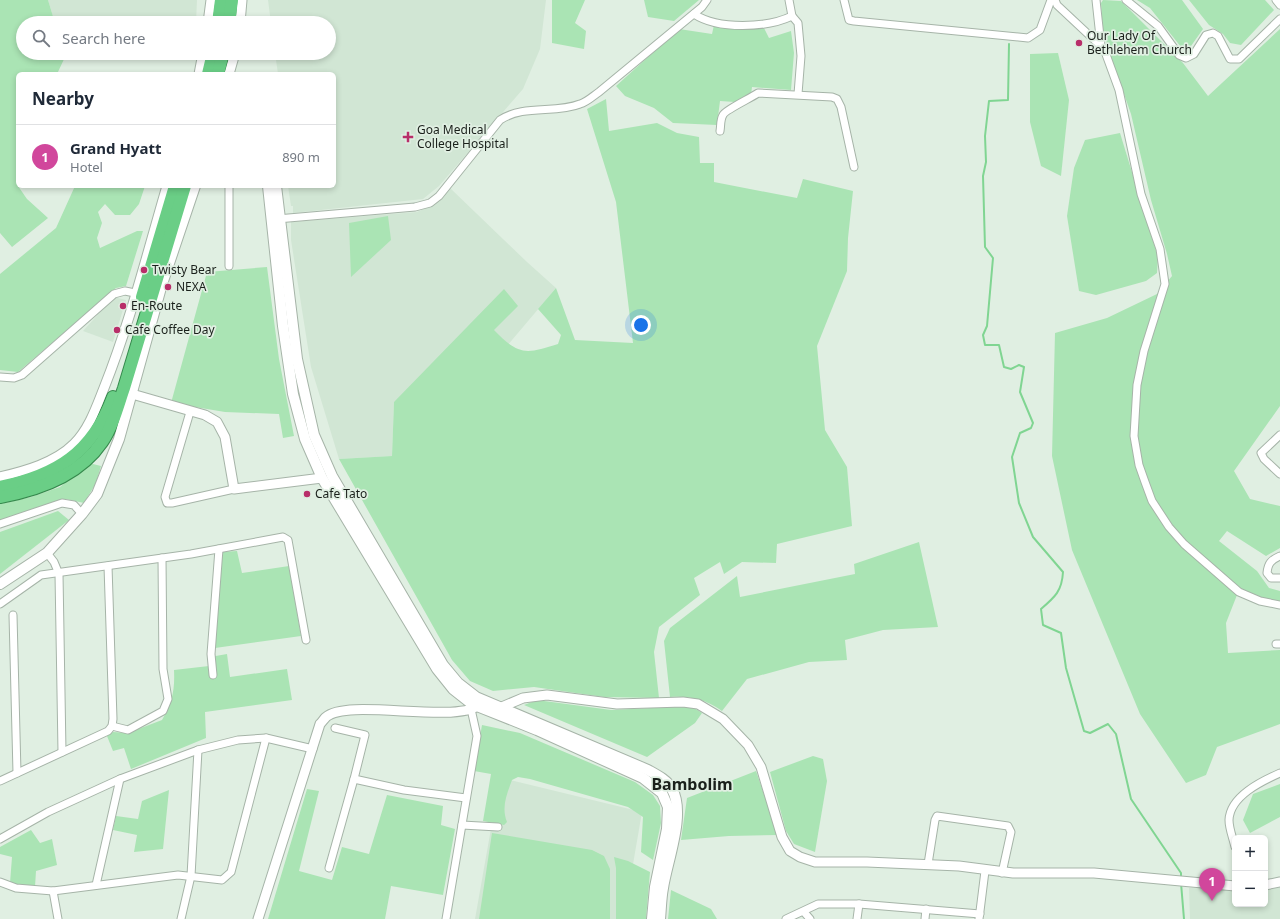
<!DOCTYPE html>
<html lang="en">
<head>
<meta charset="utf-8">
<style>
	body { margin:0; font-family:"Noto Sans",sans-serif; background:#f6f6f7; color:#1f2937 }
	.controls { position:absolute; right:12px; bottom:12px; display:grid; overflow:hidden; border-radius:6px; box-shadow:0 2px 6px #0003 }
	.controls button { width:36px; height:36px; display:grid; place-items:center; padding:0; border:0; border-bottom:1px solid #e0e1e3; background:#fff; color:#1f2937; font:20px sans-serif }
	.you { position:absolute; left:641px; top:325px; width:14px; height:14px; margin:-10px; border:3px solid #fff; border-radius:50%; background:#1a73e8; box-shadow:0 0 0 6px #1a73e833 }
	.badge { display:grid; place-items:center; width:26px; height:26px; border-radius:50%; background:#2563eb; color:#fff; font-size:13px; font-weight:700 }
	.pin { position:absolute; translate:-50% -33px; filter:drop-shadow(0 1px 2px #0008) }
	.pin::after { content:''; position:absolute; top:21px; width:14px; height:12px; background:inherit; clip-path:polygon(0 0,100% 0,50% 100%) }
	.list { margin:0; padding:0; list-style:none }
	h2 { display:flex; justify-content:space-between; align-items:center; height:52px; margin:0; padding:0 16px; font-size:17px }
	h2 small { font-size:13px; font-weight:400; color:#747a83 }
	.list li { display:grid; grid-template-columns:26px 1fr auto; gap:12px; align-items:center; box-sizing:border-box; height:64px; padding:0 16px; border-top:1px solid #e0e1e3 }
	.list b { display:block; font-size:15px; white-space:nowrap }
	.list p { margin:0; font-size:13px; white-space:nowrap; color:#747a83 }
	.list em { font-size:13px; font-style:normal; color:#747a83 }
	.icon { flex:none; width:22px; height:22px; fill:none; stroke:currentColor; stroke-width:2; stroke-linecap:round; stroke-linejoin:round }
	.map { position:relative; flex:none; width:1280px; height:919px; overflow:hidden }
	.search { position:absolute; background:#fff; box-shadow:0 2px 6px #0003; left:16px; top:16px; width:320px; height:44px; display:flex; align-items:center; gap:10px; box-sizing:border-box; padding:0 14px; border-radius:22px; color:#747a83; font-size:15px }
	.panel { position:absolute; background:#fff; box-shadow:0 2px 6px #0003; left:16px; top:72px; width:320px; height:116px; border-radius:6px }
	.map>svg:first-child { display:block }
</style>
</head>
<body>
<div class="map">
<svg width="1280" height="919" viewBox="0 0 1280 919">
	<rect width="100%" height="100%" fill="#e0efe2"/>
	<!-- built -->
	<g fill="#d1e6d4">
		<polygon points="48,0 197,0 196,23 55,23"/>
		<polygon points="268,0 546,0 540,49 523,89 439,186 423,199 293,213 293,206 291,206 288,186 334,186 334,74 278,74 275,53 329,53 329,23 271,23"/>
		<polygon points="129,53 194,53 192,59"/>
		<polygon points="450,188 527,262 556,288 501,353 394,402 392,456 339,459 311,367 291,240 291,222 417,212 433,205"/>
		<polygon points="114,297 126,300 113,342 83,331"/>
		<polygon points="506,779 642,812 632,870 629,919 475,919 492,823"/>
		<polygon points="1280,887 1280,919 1190,919 1189,888 1235,889 1235,904 1265,904 1265,890"/>
	</g>
	<!-- green -->
	<g fill="#aae4b4">
		<polygon points="0,0 48,0 55,23 23,23 23,53 64,53 65,57 57,74 18,74 18,186 27,199 48,218 12,247 0,233"/>
		<polygon points="552,0 585,0 575,23 586,31 584,49 552,43"/>
		<polygon points="644,0 699,0 674,21 648,17"/>
		<polygon points="1103,0 1121,1 1183,63 1208,96 1280,29 1280,406 1234,471 1250,499 1280,506 1280,548 1266,556 1227,531 1219,541 1257,571 1269,588 1280,591 1280,608 1237,595 1226,623 1228,653 1280,650 1280,724 1217,747 1206,775 1186,783 1140,714 1072,550 1052,456 1055,333 1107,318 1157,294 1172,276 1167,254 1151,200 1131,114 1103,34 1101,3"/>
		<polygon points="1137,0 1182,0 1203,29 1191,46 1181,47 1150,8"/>
		<polygon points="1189,0 1265,0 1274,10 1241,45 1230,43 1223,34 1209,25"/>
		<polygon points="714,25 763,26 769,38 791,31 794,53 791,90 752,87 750,103 720,101 717,125 673,123 654,108 625,96 616,86 679,29 712,34"/>
		<polygon points="1058,53 1069,100 1061,176 1041,166 1030,122 1030,54"/>
		<path d="M 606,99 L 609,131 L 657,123 L 677,133 L 699,137 L 700,163 L 714,163 L 714,182 L 797,198 L 803,179 L 853,191 L 848,238 L 847,271 L 817,346 L 825,430 L 847,467 L 852,526 L 777,544 L 776,563 L 742,562 L 724,574 L 720,562 L 694,578 L 700,595 L 659,627 L 654,652 L 659,698 L 604,697 L 534,687 L 493,691 L 470,681 L 452,660 L 339,459 L 392,456 L 394,402 L 504,289 L 518,306 L 494,330 C 519,356 526,354 558,344 L 561,335 L 538,309 L 556,288 L 575,340 L 633,343 L 616,202 L 587,109 Z"/>
		<polygon points="1120,133 1158,257 1157,273 1146,281 1096,295 1079,291 1067,216 1074,168 1085,140"/>
		<polygon points="75,186 145,186 139,204 130,215 115,215 105,204 98,212 102,223 97,238 100,248 137,231 143,231 126,286 116,288 18,372 0,370 0,274 56,228"/>
		<polygon points="388,216 391,240 351,277 349,223"/>
		<polygon points="267,267 279,359 294,436 283,438 279,414 225,412 171,403 207,272"/>
		<polygon points="89,463 101,466 96,483 84,503 66,499 0,521 0,504 31,497 60,487"/>
		<polygon points="58,511 69,520 0,574 0,532"/>
		<path d="M 919,542 L 938,627 L 883,630 L 845,640 L 847,660 L 809,662 L 747,679 L 722,711 C 705,699 690,696 670,697 L 664,641 L 670,628 L 737,576 L 740,597 L 855,574 L 854,564 Z"/>
		<polygon points="237,551 242,573 289,566 301,636 215,648 222,552"/>
		<path d="M 227,654 L 230,677 L 287,669 L 292,700 L 205,712 L 206,738 L 131,769 L 124,748 L 113,751 L 107,736 L 113,732 L 128,733 L 162,720 C 172,702 175,691 174,670 L 209,666 L 210,657 Z"/>
		<polygon points="537,700 611,710 691,706 702,713 695,723 647,757 524,705"/>
		<path d="M 482,725 L 520,733 L 635,782 L 653,795 L 660,806 L 661,823 L 653,860 L 641,852 L 643,817 L 628,807 L 530,779 L 518,777 L 512,780 C 507,794 501,807 507,822 L 504,825 L 483,821 L 491,774 L 474,771 Z"/>
		<polygon points="813,756 823,759 827,781 815,852 794,844 786,831 770,772"/>
		<polygon points="756,771 778,835 729,836 681,840 687,798"/>
		<polygon points="1280,784 1280,817 1250,833 1243,820 1253,794"/>
		<polygon points="307,789 319,791 299,871 332,880 342,847 369,854 387,795 443,806 441,825 455,829 443,895 391,886 385,919 268,919"/>
		<polygon points="169,790 163,849 134,852 137,835 113,830 116,816 138,819 142,801"/>
		<polygon points="31,830 40,843 52,839 57,865 36,871 35,887 10,883 12,857 0,854 0,847"/>
		<polygon points="492,833 592,850 604,856 610,869 610,919 479,919"/>
		<polygon points="614,857 628,861 650,872 646,919 616,919 616,868"/>
		<polygon points="671,890 711,909 717,919 668,919"/>
	</g>
	<g fill="none" stroke-linecap="round" stroke-linejoin="round">
		<!-- stream -->
		<g stroke="#80d592" stroke-width="2">
			<path d="M 1009,44 L 1008,100 L 989,101 L 985,136 L 986,162 L 983,176 L 985,247 L 993,258 L 987,326 L 983,335 L 985,345 L 999,345 L 1004,367 L 1011,369 L 1019,365 L 1024,367 L 1020,392 L 1033,423 L 1031,428 L 1020,433 L 1012,457 L 1019,503 L 1033,537 L 1063,572 C 1062,591 1055,597 1041,609 L 1043,625 L 1061,633 L 1066,668 L 1084,731 L 1090,733 L 1108,724 L 1116,734 L 1131,799 L 1181,873 L 1181,879"/>
			<polyline points="1181,883 1184,919"/>
		</g>
		<defs>
			<g id="minor">
				<polyline points="844,0 849,20 854,21 1028,38 1040,30 1051,0"/>
				<polyline points="1055,0 1057,5 1104,49 1119,90 1141,194 1160,249 1165,284 1144,351 1137,385 1134,436 1139,465 1145,482 1152,501 1169,527 1184,544 1239,592 1260,601 1280,605"/>
				<polyline points="1096,0 1101,46"/>
				<polyline points="1126,0 1158,26 1179,55 1186,58 1194,54 1206,35 1213,33 1218,36 1230,59 1239,59 1280,19"/>
				<polyline points="1276,0 1280,5"/>
				<path d="M 694,14 C 718,30 767,28 792,16 L 789,0"/>
				<polyline points="792,16 798,23 801,56 798,94"/>
				<path d="M 720,131 C 721,126 720,120 723,115 C 725,110 751,98 758,93 L 832,97 L 837,99 L 841,107 L 854,167"/>
				<polyline points="229,186 229,266"/>
				<path d="M 277,219 L 415,207 L 430,203 L 439,196 L 500,120 C 524,104 555,114 580,104 C 587,102 593,96 599,92 L 702,7 L 707,0"/>
				<polyline points="0,377 14,378 22,375 114,294 125,291 135,293"/>
				<polyline points="190,412 165,497 167,503 172,503 234,489"/>
				<polyline points="1280,435 1261,453 1264,459 1280,474"/>
				<polyline points="0,524 62,503 74,505 82,514"/>
				<polyline points="47,553 54,562 59,574 62,752"/>
				<path d="M 1280,556 C 1271,560 1268,563 1267,573 L 1271,578 L 1280,578"/>
				<polyline points="0,604 41,575 191,554 283,537 288,540 306,640"/>
				<polyline points="13,615 17,773"/>
				<polyline points="1276,644 1280,644"/>
				<polyline points="213,675 211,654 219,549"/>
				<polyline points="112,726 128,730 163,711 168,699 163,669 162,558"/>
				<polyline points="335,728 365,735 354,779"/>
				<polyline points="0,781 108,731 112,726 113,719 108,566"/>
				<polyline points="462,825 498,827"/>
				<polyline points="0,839 48,812 120,779 198,750 238,740 266,738 313,749"/>
				<path d="M 1235,847 C 1233,838 1229,829 1229,820 C 1230,796 1262,781 1280,773"/>
				<polyline points="928,864 935,820 937,816 1008,826 1011,832 1002,873"/>
				<polyline points="329,868 354,779 404,790 466,798"/>
				<polyline points="0,882 16,888 53,891 178,875 222,880 231,872 266,738"/>
				<polyline points="96,885 120,779"/>
				<polyline points="53,891 58,919"/>
				<polyline points="804,912 810,919"/>
				<polyline points="181,919 191,876 198,750"/>
				<polyline points="446,919 477,736 471,709"/>
				<polyline points="786,919 818,904 859,904 980,914"/>
				<polyline points="857,919 859,904"/>
				<polyline points="925,919 926,909"/>
				<polyline points="979,919 985,871"/>
			</g>
			<g id="tertiary">
				<polyline points="208,23 211,0"/>
				<polyline points="240,23 242,0"/>
				<polyline points="199,74 203,53"/>
				<polyline points="229,74 235,53"/>
				<polyline points="132,394 205,415 217,422 225,437 234,489 322,478"/>
				<path d="M 0,477 C 25,471 55,463 74,444 C 89,429 96,408 104,388 C 130,323 147,254 167,186"/>
				<polyline points="497,709 523,698 547,695 617,704 683,702 698,704 723,719 748,745 761,767 782,837 790,851 800,857 815,862 867,862 959,866 1013,873 1094,873 1235,886"/>
				<polyline points="1265,885 1280,882"/>
				<path d="M 258,919 L 320,724 C 322,722 324,719 326,717 C 348,697 462,726 481,703"/>
			</g>
			<g id="secondary">
				<polyline points="268,186 283,326 293,394 305,439 322,478 437,669 453,689 472,704 537,730 643,778 662,793 668,807 667,829 655,887 652,919"/>
				<path d="M 276,186 L 297,359 L 314,435 L 332,476 L 443,665 L 458,683 L 476,697 L 648,770 C 657,775 667,780 672,789 C 686,814 667,861 663,888 C 661,898 661,909 660,919"/>
				<polyline points="0,584 47,553 82,514 97,494 119,439 162,284 195,186"/>
			</g>
			<g id="trunk">
				<polyline points="218,23 221,0"/>
				<polyline points="229,23 232,0"/>
				<polyline points="208,74 213,53"/>
				<polyline points="218,74 223,53"/>
				<polyline points="142,297 175,186"/>
				<path d="M 0,487 C 57,475 92,453 113,397"/>
				<path d="M 0,497 C 39,490 79,476 102,442 C 113,426 118,405 124,388 L 185,186"/>
			</g>
		</defs>
		<!-- minor casing -->
		<use href="#minor" stroke="#a6b4a8" stroke-width="9"/>
		<!-- tertiary casing -->
		<use href="#tertiary" stroke="#a6b4a8" stroke-width="11"/>
		<!-- secondary casing -->
		<use href="#secondary" stroke="#a6b4a8" stroke-width="12"/>
		<!-- trunk casing -->
		<use href="#trunk" stroke="#35894c" stroke-width="14"/>
		<!-- minor -->
		<use href="#minor" stroke="#fff" stroke-width="7"/>
		<!-- tertiary -->
		<use href="#tertiary" stroke="#fff" stroke-width="9"/>
		<!-- secondary -->
		<use href="#secondary" stroke="#fff" stroke-width="10"/>
		<!-- trunk -->
		<use href="#trunk" stroke="#6ace86" stroke-width="12"/>
	</g>
	<!-- markers -->
	<g fill="#b82e69" stroke="#e0efe2" stroke-width="1.5">
		<circle cx="1079" cy="43" r="4"/>
		<path d="M406 131h4v4h4v4h-4v4h-4v-4h-4v-4h4z"/>
		<circle cx="144" cy="270" r="4"/>
		<circle cx="168" cy="287" r="4"/>
		<circle cx="123" cy="306" r="4"/>
		<circle cx="117" cy="330" r="4"/>
		<circle cx="307" cy="494" r="4"/>
	</g>
	<g text-anchor="middle" stroke-width="3.5" stroke-linejoin="round" paint-order="stroke">
		<!-- poi labels -->
		<g font-size="12" fill="#1a201b" stroke="#e0efe2" text-anchor="start">
			<text x="1087" y="40">Our Lady Of<tspan x="1087" dy="14">Bethlehem Church</tspan></text>
			<text x="417" y="134">Goa Medical<tspan x="417" dy="14">College Hospital</tspan></text>
			<text x="152" y="274">Twisty Bear</text>
			<text x="176" y="291">NEXA</text>
			<text x="131" y="310">En-Route</text>
			<text x="125" y="334">Cafe Coffee Day</text>
			<text x="315" y="498">Cafe Tato</text>
		</g>
		<!-- district labels -->
		<g font-size="16" font-weight="bold" fill="#1a201b" stroke="#e0efe2">
			<text x="692" y="790">Bambolim</text>
		</g>
	</g>
</svg>
<div class="controls">
<button>+</button>
<button>−</button>
</div>
<div class="you"></div>
<div class="pin badge" style="left:1212px;top:901px;background:#d1479c">1</div>
<div class="search"><svg class="icon" aria-label="search" viewBox="0 0 24 24"><circle cx="10" cy="10" r="6"/><path d="M15 15l6 6"/></svg>Search here</div>
<section class="panel">
<h2>Nearby<small></small></h2>
<ul class="list">
<li><span class="badge" style="background:#d1479c">1</span><div><b>Grand Hyatt</b><p>Hotel</p></div><em>890 m</em></li>
</ul>
</section>
</div>
</body>
</html>
